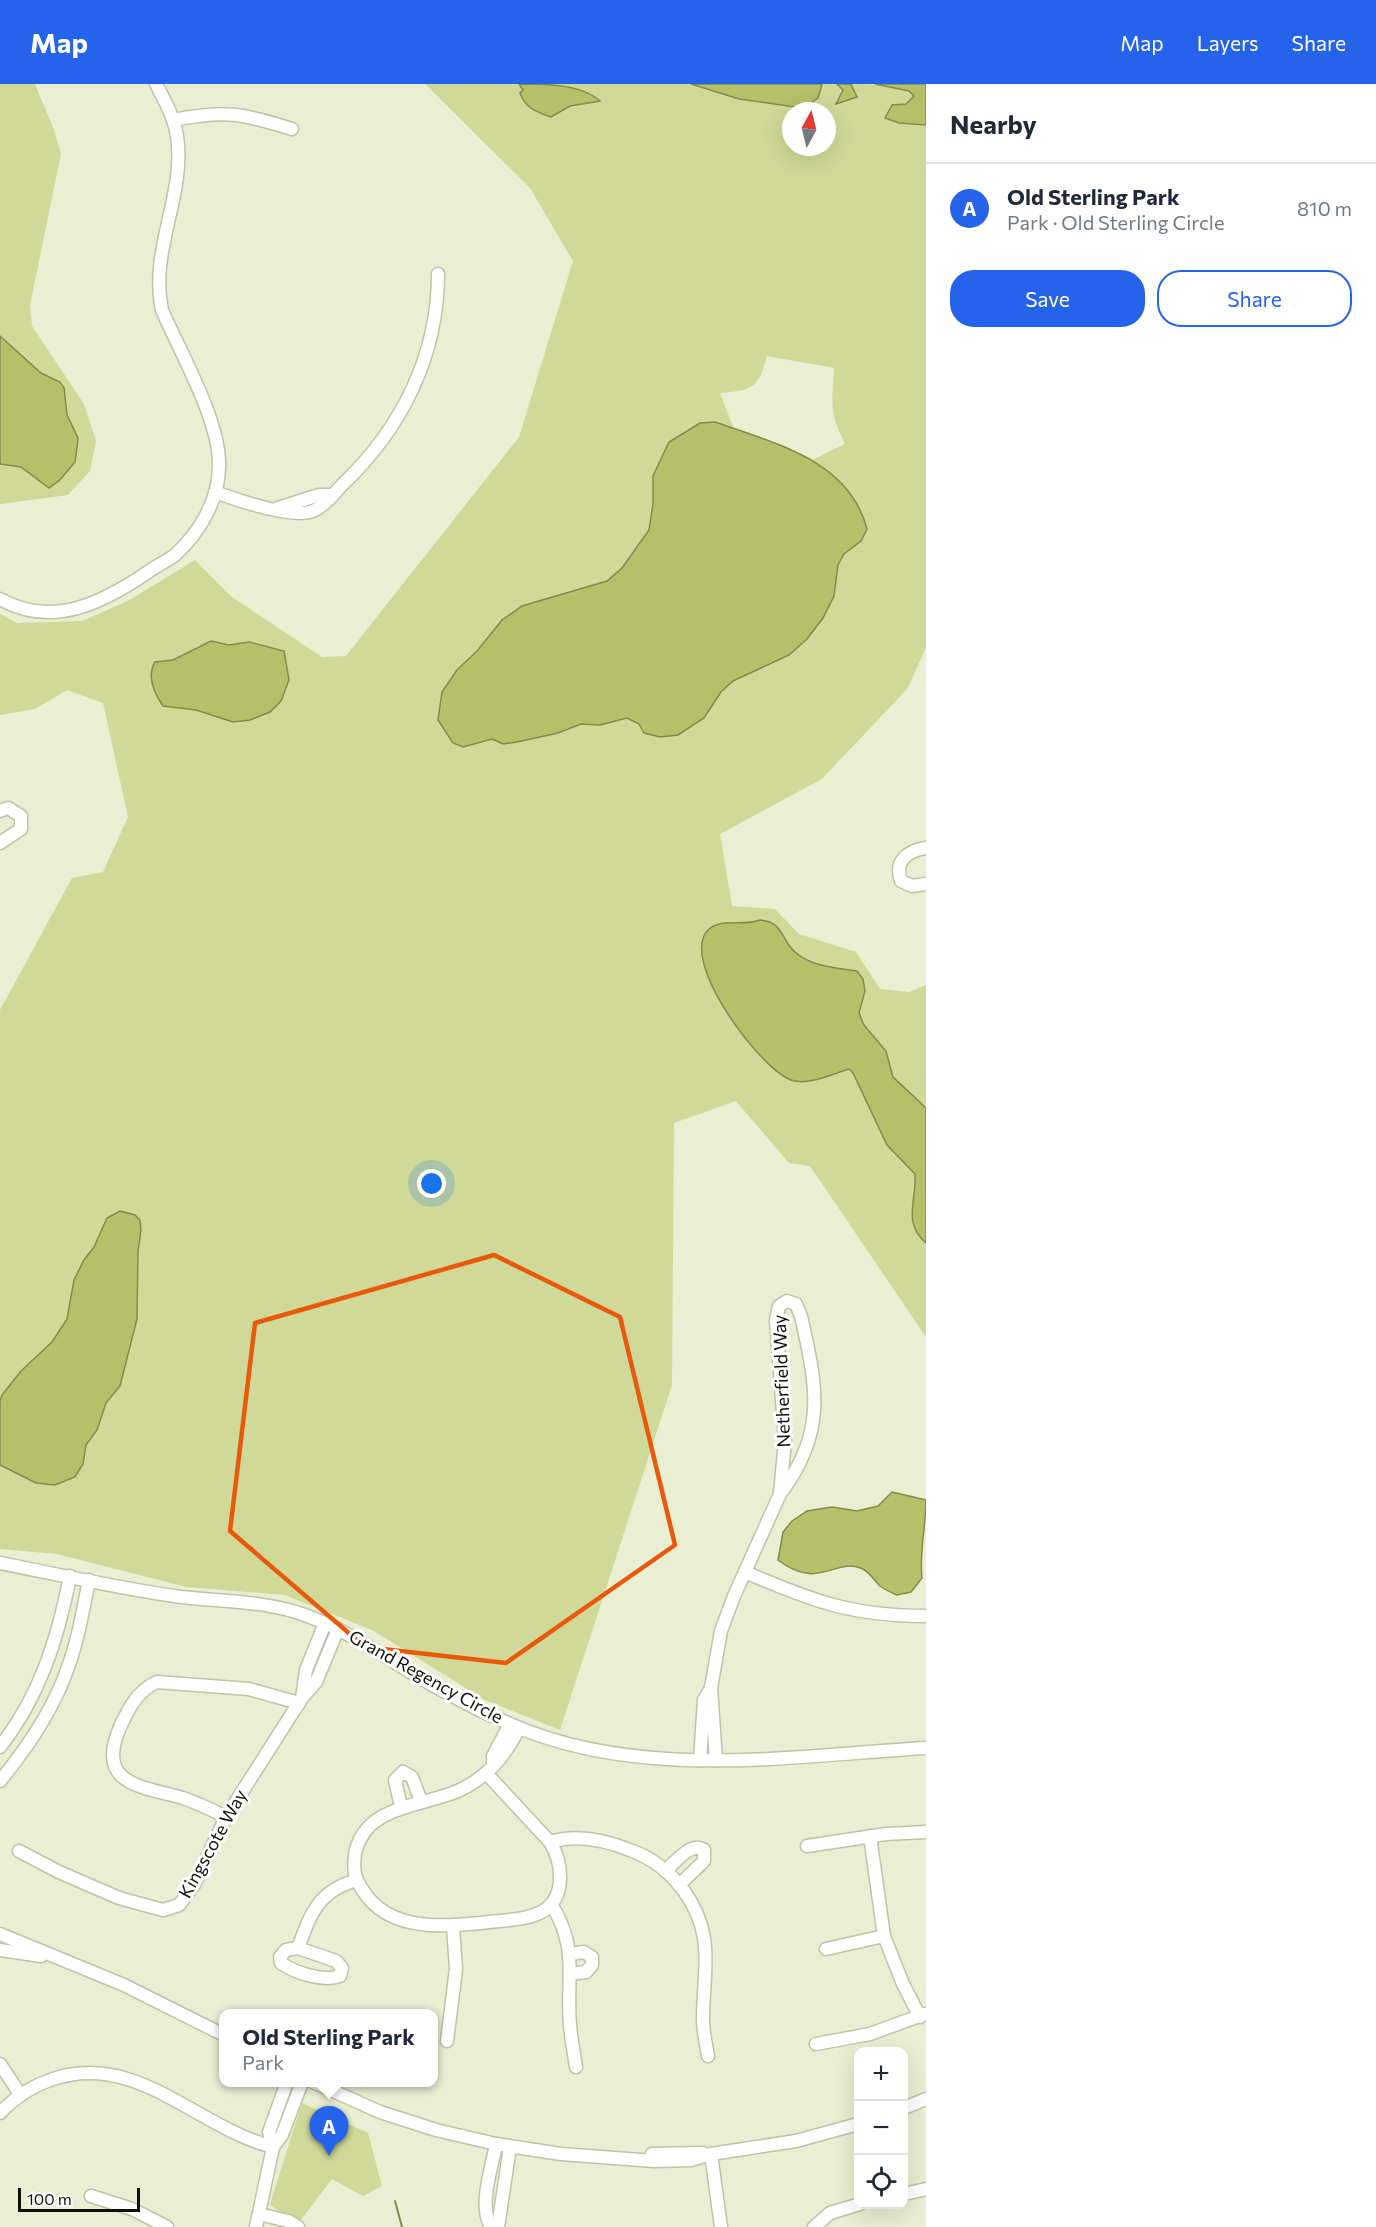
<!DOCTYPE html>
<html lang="en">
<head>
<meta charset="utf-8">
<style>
	body { margin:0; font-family:Commissioner,sans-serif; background:#f2f2f3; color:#1f2937 }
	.controls { position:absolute; right:18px; bottom:18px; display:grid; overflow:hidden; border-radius:12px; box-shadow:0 6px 24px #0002 }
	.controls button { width:54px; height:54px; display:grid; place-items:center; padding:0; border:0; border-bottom:2px solid #e0e1e3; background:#fff; color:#1f2937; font:30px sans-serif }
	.compass { position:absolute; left:782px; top:18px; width:54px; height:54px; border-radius:50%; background:#fff; box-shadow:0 6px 24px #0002; rotate:7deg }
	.scale { position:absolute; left:18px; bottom:15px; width:122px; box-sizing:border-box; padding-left:6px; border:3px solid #0f1007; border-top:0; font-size:16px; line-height:21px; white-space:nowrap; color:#0f1007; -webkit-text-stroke:4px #fff; paint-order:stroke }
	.you { position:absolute; left:432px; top:1100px; width:21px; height:21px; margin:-15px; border:4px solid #fff; border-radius:50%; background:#1a73e8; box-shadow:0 0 0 9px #1a73e833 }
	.badge { display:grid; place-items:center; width:39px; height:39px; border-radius:50%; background:#2563eb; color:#fff; font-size:20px; font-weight:700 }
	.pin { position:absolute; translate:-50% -50px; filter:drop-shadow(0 2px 3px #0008) }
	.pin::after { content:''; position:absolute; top:32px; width:21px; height:18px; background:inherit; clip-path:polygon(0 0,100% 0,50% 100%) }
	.popup { position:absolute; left:219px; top:1925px; width:219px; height:78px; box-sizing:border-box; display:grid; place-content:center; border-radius:12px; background:#fff; filter:drop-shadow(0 2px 4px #0005); font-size:20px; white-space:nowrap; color:#747a83 }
	.popup b { font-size:22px; color:#1f2937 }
	.popup::after { content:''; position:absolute; left:50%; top:100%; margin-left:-12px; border:12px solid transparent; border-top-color:#fff }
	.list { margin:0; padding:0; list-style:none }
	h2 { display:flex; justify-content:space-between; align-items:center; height:78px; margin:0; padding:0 24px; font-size:26px }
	h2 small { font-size:20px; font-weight:400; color:#747a83 }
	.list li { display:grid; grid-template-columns:39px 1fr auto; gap:18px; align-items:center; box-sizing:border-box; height:90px; padding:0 24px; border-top:2px solid #e0e1e3 }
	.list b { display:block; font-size:22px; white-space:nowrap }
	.list p { margin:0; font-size:20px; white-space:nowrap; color:#747a83 }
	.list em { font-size:20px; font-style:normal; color:#747a83 }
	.actions { display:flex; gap:12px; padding:18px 24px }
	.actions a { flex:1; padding:14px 0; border:2px solid #2563eb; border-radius:24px; text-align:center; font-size:21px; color:#2563eb }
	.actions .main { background:#2563eb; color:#fff }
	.icon { flex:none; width:33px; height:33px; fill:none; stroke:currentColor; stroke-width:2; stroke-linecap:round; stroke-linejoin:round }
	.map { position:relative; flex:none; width:926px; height:2143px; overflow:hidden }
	header { display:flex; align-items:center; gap:36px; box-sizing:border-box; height:84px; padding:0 30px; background:#2563eb; color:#fff }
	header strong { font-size:28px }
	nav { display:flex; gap:33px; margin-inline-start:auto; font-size:21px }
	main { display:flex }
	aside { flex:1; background:#fff }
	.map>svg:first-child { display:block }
</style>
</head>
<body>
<header>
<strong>Map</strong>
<nav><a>Map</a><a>Layers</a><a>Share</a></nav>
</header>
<main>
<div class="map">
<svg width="926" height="2143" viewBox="0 0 926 2143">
	<rect width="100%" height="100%" fill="#eaeed2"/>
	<!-- green -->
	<g fill="#d0d998" fill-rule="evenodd">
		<polygon points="0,0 35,0 54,46 61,70 30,221 32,242 84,320 96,357 90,387 68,411 0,420"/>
		<path d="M 425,0 L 691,0 L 739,15 L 802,24 L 822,0 L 837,0 L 843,6 L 837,19 L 856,13 L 851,0 C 870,0 900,0 915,12 L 885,35 L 899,39 L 926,41 L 926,564 L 907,605 L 822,695 L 720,750 L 732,822 L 775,825 L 799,850 L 856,868 L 880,905 L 909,908 L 926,901 L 926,1253 L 810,1082 L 789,1079 L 736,1017 L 674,1039 L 672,1301 L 560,1646 L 485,1616 L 374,1547 L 285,1511 L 186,1503 L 57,1470 L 0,1465 L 0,926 L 72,794 L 103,788 L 128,733 L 103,619 L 67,606 L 35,625 L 0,631 L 0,530 L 17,539 L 82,537 L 128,517 L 195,476 L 232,513 L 322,573 L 346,572 L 519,353 L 573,177 L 530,104 ZM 791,27 L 827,27 L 827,63 L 791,63 ZM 767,272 L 834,284 C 832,320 829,327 845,360 L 814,375 L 734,345 L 720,309 C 753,306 758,305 767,272 Z"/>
		<path d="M 302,2019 L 368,2049 L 382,2102 L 363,2112 L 332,2095 L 300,2137 C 290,2131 277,2129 270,2120 Z"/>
	</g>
	<!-- water -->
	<g fill="#b6c069" stroke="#848b4c" stroke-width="1.5">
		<path d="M 519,0 C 546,0 581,0 600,17 L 570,22 L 551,33 C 537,28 525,24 520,9 L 523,6 Z"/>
		<polygon points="691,0 822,0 818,14 803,24 739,15"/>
		<polygon points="837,0 851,0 857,13 836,20 843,6"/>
		<polygon points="875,0 926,0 926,41 899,39 885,34 892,21 906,20 914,12 909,7"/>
		<polygon points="0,252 41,289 60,298 64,304 67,331 78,354 77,364 75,378 60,396 49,404 21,383 0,380"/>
		<path d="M 715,338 C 774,359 849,376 867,445 L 861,457 L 844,470 L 838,481 L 834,512 L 823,534 L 807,555 L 789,571 L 733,597 L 721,608 L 704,634 L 678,651 L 660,653 L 644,649 L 639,640 L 627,634 L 600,641 L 581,640 L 558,649 L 517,658 L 503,660 L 492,655 L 463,663 L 453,659 L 438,636 L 442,608 L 457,586 L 477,567 L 502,536 L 522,522 L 607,497 L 622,484 L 649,446 L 653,420 L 653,392 L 669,358 L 700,339 Z"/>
		<path d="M 211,557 L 229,561 L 249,558 L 284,567 L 289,596 L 281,617 L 270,628 L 250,636 L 233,638 L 196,626 L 163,622 C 154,609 146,593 155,578 L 173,576 Z"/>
		<path d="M 760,836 C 783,837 781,856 795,868 C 812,883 837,884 857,887 L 863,895 L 865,907 L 859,929 L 864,941 L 886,967 L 893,993 L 926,1024 L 926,1159 C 902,1139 917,1116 915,1090 L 887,1061 L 853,989 L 849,985 C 832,990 809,1002 791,996 C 761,986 678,876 708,846 C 722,833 741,843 760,836 Z"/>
		<polygon points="120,1127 135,1131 140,1136 141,1146 138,1168 137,1235 120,1302 106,1319 97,1346 86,1361 83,1380 75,1393 55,1401 36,1399 0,1381 0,1317 2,1311 21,1287 52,1258 67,1235 74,1196 84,1176 94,1163 107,1134"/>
		<path d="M 892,1408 L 926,1416 C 926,1443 919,1467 922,1494 L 911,1508 L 897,1511 C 891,1508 885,1506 880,1502 C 875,1497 869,1488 863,1485 C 835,1472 820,1508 778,1476 L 783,1448 L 792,1437 L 807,1427 L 832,1423 L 857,1427 L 878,1422 Z"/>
	</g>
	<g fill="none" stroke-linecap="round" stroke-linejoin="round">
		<!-- stream -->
		<polyline stroke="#848b4c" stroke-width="2" points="395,2117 402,2143"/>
		<defs>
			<g id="minor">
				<path d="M 173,36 C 225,26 242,29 292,45"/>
				<path d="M 215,408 C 237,416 292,435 313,427 C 325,422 334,409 343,400 C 402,344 438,271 438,190"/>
				<polyline points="278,424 319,411 332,411"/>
				<path d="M 0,515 C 53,545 104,518 148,488 C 156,482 167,477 175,471 C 201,447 220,414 219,379 C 219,335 180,268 162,226 C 149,166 186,111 177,52 C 174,33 165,17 156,0"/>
				<polyline points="0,727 8,724 21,732 21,745 0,759"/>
				<path d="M 926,764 C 907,767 894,777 901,797 L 912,802 L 926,800"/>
				<path d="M 787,1217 L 796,1220 L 801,1232 C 817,1303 827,1348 780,1410 L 785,1356 L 776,1236 L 779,1222 Z"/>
				<path d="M 0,1479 C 60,1491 121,1505 181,1513 C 219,1517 259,1517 296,1528 C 340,1542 376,1567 415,1591 C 446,1609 477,1626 510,1640 C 639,1697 790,1672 926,1664"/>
				<path d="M 745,1488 C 812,1517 852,1532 926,1532"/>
				<polyline points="302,1614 306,1586 325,1539"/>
				<path d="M 0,1663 C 40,1612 58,1554 70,1492"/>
				<polyline points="700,1676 704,1616 711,1604"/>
				<polyline points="716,1676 711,1604 721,1547 734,1512 780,1410"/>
				<polyline points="493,1680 493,1672 510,1640"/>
				<path d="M 486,1689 L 550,1758 C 562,1777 567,1813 543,1827 C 528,1836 506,1836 489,1838 C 441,1843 382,1850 357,1796 C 353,1788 354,1778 355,1770 C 365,1719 426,1723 462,1705 C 488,1692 507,1669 519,1644"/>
				<path d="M 0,1697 C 27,1664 53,1626 67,1586 C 78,1557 83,1526 89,1496"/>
				<polyline points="401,1723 395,1696 403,1688 412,1693 421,1717"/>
				<path d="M 226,1733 C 212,1726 198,1719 183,1714 C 141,1702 95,1701 120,1643 C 129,1624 137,1607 157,1598 L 249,1605 L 299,1619"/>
				<polyline points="870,1752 884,1852 903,1900 920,1933"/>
				<path d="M 550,1758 C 576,1750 605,1756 630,1766 C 652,1774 671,1789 684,1807 C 716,1852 703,1886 703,1936 C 703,1948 706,1960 708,1972"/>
				<polyline points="807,1762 886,1750 926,1748"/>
				<polyline points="19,1767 59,1788 119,1814 163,1826 179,1821 194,1801 226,1733 302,1614 316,1598 338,1545"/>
				<path d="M 665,1787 C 676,1778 691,1757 704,1766 L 704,1777 L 679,1801"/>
				<path d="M 551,1820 C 579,1864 566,1893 570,1941 C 571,1955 574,1969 576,1983"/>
				<polyline points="0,1850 124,1901 224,1951"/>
				<path d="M 298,1864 L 336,1877 L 342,1884 L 340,1892 C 324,1898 295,1889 281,1879 L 280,1873 L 286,1866 Z"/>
				<path d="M 298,1864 C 311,1829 318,1807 357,1796"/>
				<polyline points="826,1865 884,1852"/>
				<polyline points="0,1866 41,1872"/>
				<polyline points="570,1890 586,1888 592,1881 592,1873 584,1868 570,1870"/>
				<polyline points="447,1957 456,1885 453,1842"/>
				<polyline points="816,1960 870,1950 925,1930"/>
				<polyline points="0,1980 20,2010"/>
				<polyline points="313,1998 380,2028 436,2046 496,2060 561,2070 654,2077 691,2076 711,2070 796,2057 858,2040"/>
				<polyline points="904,2024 926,2015"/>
				<path d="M 0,2029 C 15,2013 32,2002 53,1995 C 136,1967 198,2044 273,2063"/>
				<polyline points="273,2063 282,2051 302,1998"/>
				<polyline points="652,2070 703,2069"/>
				<polyline points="711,2070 721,2143"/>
				<polyline points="904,2110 926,2105"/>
				<polyline points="91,2112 132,2125 167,2143"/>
				<polyline points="259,2130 288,2137 298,2143"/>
				<polyline points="256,2143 273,2063 269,2048 287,1998"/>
				<path d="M 491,2143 C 478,2121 492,2084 496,2060"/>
				<polyline points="498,2143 510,2063"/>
				<polyline points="814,2143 830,2129 860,2120"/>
			</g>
		</defs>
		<!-- minor casing -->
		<use href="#minor" stroke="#bfc3a7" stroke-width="15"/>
		<!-- minor -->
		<use href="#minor" stroke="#fff" stroke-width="12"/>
	</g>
	<!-- marked area -->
	<path fill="none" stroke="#e8590c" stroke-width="4.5" stroke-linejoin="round" d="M 494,1171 L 620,1233 L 675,1461 L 506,1579 L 365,1563 L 230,1447 L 255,1239 Z"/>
	<g text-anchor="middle" stroke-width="6" stroke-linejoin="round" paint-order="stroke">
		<!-- street labels -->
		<g font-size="18" fill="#0f1007" stroke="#fff">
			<text transform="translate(782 1297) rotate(-92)" y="6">Netherfield Way</text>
			<text transform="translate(426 1593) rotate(29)" y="6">Grand Regency Circle</text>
			<text transform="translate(213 1760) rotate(-61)" y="6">Kingscote Way</text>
		</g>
	</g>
</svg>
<div class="controls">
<button>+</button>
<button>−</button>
<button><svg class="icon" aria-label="locate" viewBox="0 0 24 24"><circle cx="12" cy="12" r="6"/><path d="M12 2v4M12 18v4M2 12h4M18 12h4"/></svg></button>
</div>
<svg class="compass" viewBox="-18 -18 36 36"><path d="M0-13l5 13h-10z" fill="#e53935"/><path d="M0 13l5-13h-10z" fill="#747a83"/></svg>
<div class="scale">100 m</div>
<div class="you"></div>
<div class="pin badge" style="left:329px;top:2072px">A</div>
<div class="popup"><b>Old Sterling Park</b>Park</div>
</div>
<aside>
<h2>Nearby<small></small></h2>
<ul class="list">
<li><span class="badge">A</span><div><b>Old Sterling Park</b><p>Park · Old Sterling Circle</p></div><em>810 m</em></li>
</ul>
<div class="actions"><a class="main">Save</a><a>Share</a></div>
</aside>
</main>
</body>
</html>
